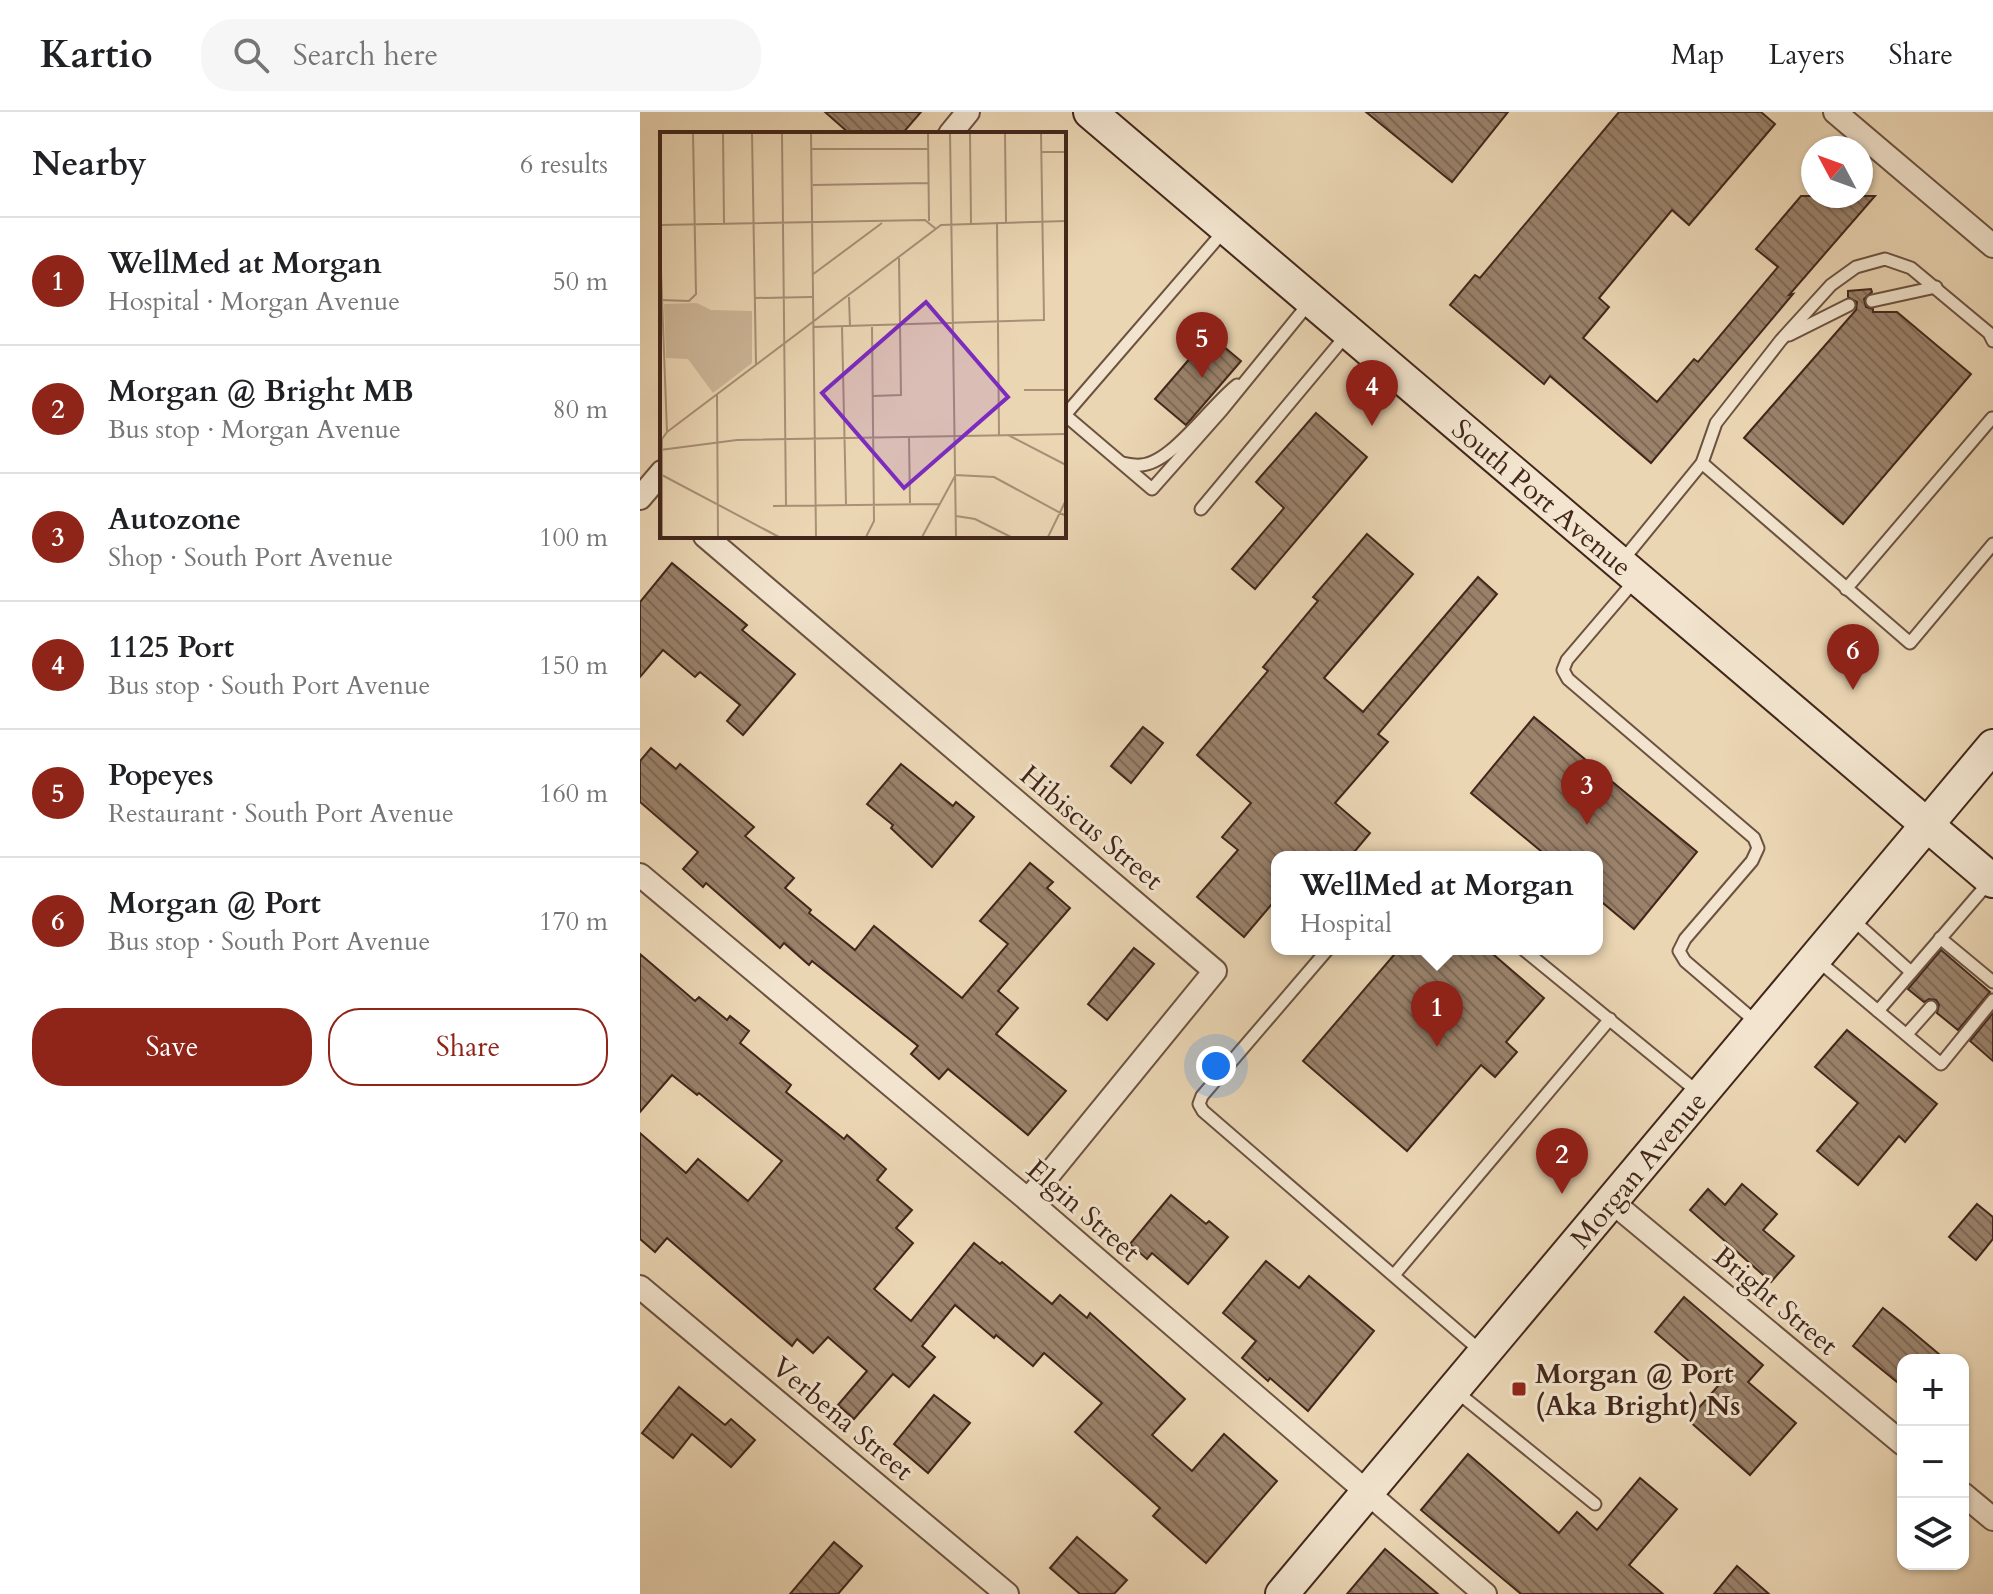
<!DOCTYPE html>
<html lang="en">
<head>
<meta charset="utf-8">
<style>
	body { margin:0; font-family:Cardo,serif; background:#f6f6f6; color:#202124 }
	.controls { position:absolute; right:24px; bottom:24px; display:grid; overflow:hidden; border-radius:16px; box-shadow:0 2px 6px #0004 }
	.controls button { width:72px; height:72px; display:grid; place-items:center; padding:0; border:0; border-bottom:2px solid #e0e0e0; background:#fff; color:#202124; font:40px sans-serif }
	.compass { position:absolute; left:1161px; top:24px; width:72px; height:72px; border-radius:50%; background:#fff; box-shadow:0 2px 6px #0004; rotate:311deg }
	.you { position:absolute; left:576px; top:954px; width:28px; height:28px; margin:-20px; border:6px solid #fff; border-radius:50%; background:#1a73e8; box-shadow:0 0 0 12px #1a73e833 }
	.badge { display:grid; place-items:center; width:52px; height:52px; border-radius:50%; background:#8f2418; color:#fff; font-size:26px; font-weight:700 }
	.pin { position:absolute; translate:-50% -66px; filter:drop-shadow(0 2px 4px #0008) }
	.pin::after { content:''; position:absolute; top:42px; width:28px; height:24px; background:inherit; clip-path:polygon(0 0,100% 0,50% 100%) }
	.popup { position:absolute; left:631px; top:739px; width:332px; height:104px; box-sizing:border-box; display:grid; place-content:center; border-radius:16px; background:#fff; filter:drop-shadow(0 2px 6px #0005); font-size:26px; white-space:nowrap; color:#757577 }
	.popup b { font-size:30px; color:#202124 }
	.popup::after { content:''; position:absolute; left:50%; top:100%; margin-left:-16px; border:16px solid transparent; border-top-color:#fff }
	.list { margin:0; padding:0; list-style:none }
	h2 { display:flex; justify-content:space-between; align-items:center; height:104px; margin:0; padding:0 32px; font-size:34px }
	h2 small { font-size:26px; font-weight:400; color:#757577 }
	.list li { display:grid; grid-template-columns:52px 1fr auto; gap:24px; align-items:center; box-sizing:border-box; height:128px; padding:0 32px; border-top:2px solid #e0e0e0 }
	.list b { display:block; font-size:30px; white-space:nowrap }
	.list p { margin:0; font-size:26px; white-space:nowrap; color:#757577 }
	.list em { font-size:26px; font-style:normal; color:#757577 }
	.actions { display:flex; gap:16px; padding:24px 32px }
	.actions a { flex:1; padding:18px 0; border:2px solid #8f2418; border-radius:32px; text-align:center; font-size:28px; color:#8f2418 }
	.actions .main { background:#8f2418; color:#fff }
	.icon { flex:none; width:44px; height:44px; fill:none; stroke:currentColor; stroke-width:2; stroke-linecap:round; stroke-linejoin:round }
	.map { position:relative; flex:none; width:1353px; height:1482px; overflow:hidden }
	header { display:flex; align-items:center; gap:48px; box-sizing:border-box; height:112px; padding:0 40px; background:#fff; border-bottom:2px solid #e0e0e0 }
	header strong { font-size:38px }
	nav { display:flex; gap:44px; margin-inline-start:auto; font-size:28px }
	.search { width:560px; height:72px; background:#f6f6f6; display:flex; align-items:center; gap:20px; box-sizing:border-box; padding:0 28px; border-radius:32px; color:#757577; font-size:30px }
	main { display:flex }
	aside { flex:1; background:#fff }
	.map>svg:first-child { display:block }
</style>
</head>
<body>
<header>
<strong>Kartio</strong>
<div class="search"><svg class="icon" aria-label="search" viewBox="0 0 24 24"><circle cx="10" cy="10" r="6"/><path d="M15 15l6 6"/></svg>Search here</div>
<nav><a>Map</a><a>Layers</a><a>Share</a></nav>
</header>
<main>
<aside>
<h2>Nearby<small>6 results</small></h2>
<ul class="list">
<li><span class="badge">1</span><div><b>WellMed at Morgan</b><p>Hospital · Morgan Avenue</p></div><em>50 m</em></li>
<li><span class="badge">2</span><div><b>Morgan @ Bright MB</b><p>Bus stop · Morgan Avenue</p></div><em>80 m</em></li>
<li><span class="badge">3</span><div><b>Autozone</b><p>Shop · South Port Avenue</p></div><em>100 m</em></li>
<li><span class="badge">4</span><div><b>1125 Port</b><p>Bus stop · South Port Avenue</p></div><em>150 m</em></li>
<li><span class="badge">5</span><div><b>Popeyes</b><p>Restaurant · South Port Avenue</p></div><em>160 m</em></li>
<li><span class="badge">6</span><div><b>Morgan @ Port</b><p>Bus stop · South Port Avenue</p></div><em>170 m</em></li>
</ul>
<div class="actions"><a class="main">Save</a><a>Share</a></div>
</aside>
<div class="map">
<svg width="1353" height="1482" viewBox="0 0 1353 1482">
	<defs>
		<pattern id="building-back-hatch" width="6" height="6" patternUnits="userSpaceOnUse" patternTransform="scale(2)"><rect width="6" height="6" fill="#9a826b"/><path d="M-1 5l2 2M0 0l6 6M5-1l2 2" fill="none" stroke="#7f6a57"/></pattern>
	</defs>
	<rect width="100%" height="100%" fill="#ebd6b4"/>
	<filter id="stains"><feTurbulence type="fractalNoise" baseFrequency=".0025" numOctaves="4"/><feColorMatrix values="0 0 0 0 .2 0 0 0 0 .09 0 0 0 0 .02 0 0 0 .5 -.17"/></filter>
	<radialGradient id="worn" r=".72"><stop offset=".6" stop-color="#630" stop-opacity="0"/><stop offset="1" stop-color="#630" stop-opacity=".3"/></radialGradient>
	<!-- building -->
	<g fill="url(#building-back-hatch)" stroke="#42261b" stroke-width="2">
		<polygon points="185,0 281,0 262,22 210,22"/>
		<polygon points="726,0 868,0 812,70"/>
		<polygon points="979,0 1121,0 1135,12 1049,113 1032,98 959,186 969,195 943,226 1017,290 1054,247 1058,250 1138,155 1116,137 1161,84 1235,84 1149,183 1153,182 1011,351 910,264 904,272 810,193 835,163 840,166"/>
		<polygon points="1231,177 1232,180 1224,187 1226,195 1233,197 1233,200 1257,200 1331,262 1203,412 1104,326 1216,198 1217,190 1208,185 1208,179"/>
		<polygon points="570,223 601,249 546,313 515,287"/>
		<polygon points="676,301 727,345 615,477 592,457 644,396 616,370"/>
		<polygon points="727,422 773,462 684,566 723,600 838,465 857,482 738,622 748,630 695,691 730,721 710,745 637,745 637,786 604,825 557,785 598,738 582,725 611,691 557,643 628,559 623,555 678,489 673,485"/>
		<polygon points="32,451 107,513 102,518 155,562 103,623 87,609 100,593 60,560 55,565 23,538 0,565 0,490"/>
		<polygon points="894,605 1057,740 994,817 957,786 957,745 908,745 831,681"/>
		<polygon points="503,615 523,631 491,671 471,654"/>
		<polygon points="11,636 36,657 40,652 114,715 105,724 154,766 145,776 171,798 169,801 215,838 234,814 322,886 368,832 340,809 390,751 413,770 407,776 430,796 358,879 378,896 356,922 426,979 388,1023 308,957 299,967 271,942 278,934 172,849 169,853 144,831 140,836 66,771 63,775 43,757 58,740 0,690 0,649"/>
		<polygon points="261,652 313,694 316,690 334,705 292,755 251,716 253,713 227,692"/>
		<polygon points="494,836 514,852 467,908 448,892"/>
		<polygon points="759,837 847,837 904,886 866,930 877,940 855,965 841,953 767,1039 663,949"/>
		<polygon points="1301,838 1350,880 1318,918 1297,901 1299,893 1296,888 1289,887 1284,890 1268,877"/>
		<polygon points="0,842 55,889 59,885 87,908 90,904 109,919 100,931 151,973 146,980 204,1027 207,1023 246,1057 237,1068 272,1098 256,1116 273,1131 234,1177 271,1209 334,1131 360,1152 362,1150 412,1192 420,1183 447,1206 450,1201 545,1287 512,1323 552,1359 584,1322 637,1369 566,1451 513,1404 520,1396 435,1320 462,1291 404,1241 393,1254 356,1223 354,1226 315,1193 282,1234 295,1245 269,1275 253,1262 214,1307 198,1293 227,1259 188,1225 173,1241 157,1227 152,1234 27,1126 15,1140 0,1127 0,1021 46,1061 58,1047 108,1089 142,1049 59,981 57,983 32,963 0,1000"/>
		<polygon points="1353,901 1353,949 1330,929"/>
		<polygon points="1207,918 1297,992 1265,1030 1259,1024 1218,1073 1177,1039 1218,991 1175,955"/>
		<polygon points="1102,1072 1137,1102 1123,1118 1154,1144 1131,1170 1050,1098 1068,1077 1085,1093"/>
		<polygon points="531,1083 566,1112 569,1109 588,1125 548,1172 512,1141 507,1147 490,1132"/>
		<polygon points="1337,1092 1353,1105 1353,1127 1336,1148 1309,1125"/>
		<polygon points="626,1149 659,1176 669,1164 734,1219 668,1299 630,1266 628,1269 602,1246 616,1229 583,1201"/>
		<polygon points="1044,1185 1123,1253 1108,1270 1156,1311 1110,1363 1048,1308 1078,1274 1015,1220"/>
		<polygon points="1243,1196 1262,1211 1306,1248 1263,1248 1263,1275 1213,1234"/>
		<polygon points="39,1275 85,1313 91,1307 115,1328 91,1355 52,1322 33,1346 2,1321"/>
		<polygon points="294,1283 330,1311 288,1361 254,1332"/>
		<polygon points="828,1342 919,1421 937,1400 957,1418 1000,1366 1037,1397 989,1453 1023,1482 881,1482 781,1398"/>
		<polygon points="437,1425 487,1468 474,1482 440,1482 410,1456"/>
		<polygon points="194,1430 222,1454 198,1482 150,1482"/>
		<polygon points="745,1437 798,1482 707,1482"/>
		<polygon points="1097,1454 1129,1482 1074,1482"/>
	</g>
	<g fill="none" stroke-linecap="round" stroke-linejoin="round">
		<defs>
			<g id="service">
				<polyline points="583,120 425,303 512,377 582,298 670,190"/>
				<polyline points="1232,189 1296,175"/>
				<polyline points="1149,223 1209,193"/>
				<path d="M 482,351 C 487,352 495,354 501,353 C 532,351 571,293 597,273"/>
				<polyline points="1062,351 1270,531 1353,432"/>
				<polyline points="561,397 708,221"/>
				<polyline points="982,449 1062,351 1076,311 1141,228 1191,173 1216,155 1245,147 1271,156 1349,221 1353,229"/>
				<polyline points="996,467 927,548 923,558 928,567 1114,726 1118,736 1112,749 1045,827 1039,839 1045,849 1116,910"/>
				<polyline points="1206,477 1352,306"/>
				<polyline points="1212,807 1271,860"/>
				<polyline points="1300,826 1353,870"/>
				<polyline points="688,837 562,984 559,992 563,999 843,1241"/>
				<polyline points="883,837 1059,981"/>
				<polyline points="1176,847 1301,952 1353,888"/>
				<polyline points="1238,899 1350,769"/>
				<polyline points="1267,922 1291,895"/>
				<polyline points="754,1163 970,907"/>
				<polyline points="817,1280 955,1392"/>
			</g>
			<g id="minor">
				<polyline points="1195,0 1353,134"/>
				<polyline points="310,22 328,0"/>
				<polyline points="0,386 22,360"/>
				<polyline points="65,424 575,859 388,1088"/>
				<polyline points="0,763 388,1088 845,1482"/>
				<polyline points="971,1089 1263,1332"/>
				<polyline points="0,1175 367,1482"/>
				<polyline points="1323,1382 1353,1407"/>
			</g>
			<g id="secondary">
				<path id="s1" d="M 450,0 L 1353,769"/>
				<path id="s2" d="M 642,1482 L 1353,634"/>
			</g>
		</defs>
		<!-- service casing -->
		<use href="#service" stroke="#6c5241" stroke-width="15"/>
		<!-- minor casing -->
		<use href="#minor" stroke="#6c5241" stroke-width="26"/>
		<!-- secondary casing -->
		<use href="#secondary" stroke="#42261b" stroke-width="36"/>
		<!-- service -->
		<use href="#service" stroke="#f2e4ce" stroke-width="11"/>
		<!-- minor -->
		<use href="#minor" stroke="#f2e4ce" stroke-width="22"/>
		<!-- secondary -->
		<use href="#secondary" stroke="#f2e4ce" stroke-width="32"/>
	</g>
	<!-- markers -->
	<rect fill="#8f2418" stroke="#f2e4ce" stroke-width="3" x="871" y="1269" width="16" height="16" rx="4"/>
	<g text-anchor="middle" stroke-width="6" stroke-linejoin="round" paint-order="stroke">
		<!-- street labels -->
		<g font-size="28" fill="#42261b" stroke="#f2e4ce">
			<text dy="10" stroke="none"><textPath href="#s1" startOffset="594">South Port Avenue</textPath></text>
			<text transform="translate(452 715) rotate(40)" y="10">Hibiscus Street</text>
			<text dy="10" stroke="none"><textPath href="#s2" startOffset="554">Morgan Avenue</textPath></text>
			<text transform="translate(444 1098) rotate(41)" y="10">Elgin Street</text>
			<text transform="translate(1136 1188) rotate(40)" y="10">Bright Street</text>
			<text transform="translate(203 1306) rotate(40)" y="10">Verbena Street</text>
		</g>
		<!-- poi labels -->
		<g font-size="28" font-weight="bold" fill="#42261b" stroke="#f2e4ce" text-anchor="start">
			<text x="895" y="1271">Morgan @ Port<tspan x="895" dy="32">(Aka Bright) Ns</tspan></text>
		</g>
	</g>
	<!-- overview -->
	<g transform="translate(20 20)">
		<rect width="406" height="406" fill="#ebd6b4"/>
		<path d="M 37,171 L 51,178 L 92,179 L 92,231 L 53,261 L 28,227 L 6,226 L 4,172 Z" fill="#ceb89a"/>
		<path fill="none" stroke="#a79077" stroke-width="2" d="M 63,1 L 64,91M 92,1 L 96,233M 122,1 L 126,374M 151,1 L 156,405M 268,1 L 269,89M 290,1 L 296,405M 310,1 L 311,91M 345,1 L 346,90M 152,17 L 268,17M 381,20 L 406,20M 153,53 L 268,51M 337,90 L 339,303M 0,93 L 265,88 L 276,97M 0,113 L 7,300 L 2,307 L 2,405M 152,143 L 222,91M 189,165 L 190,195M 95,166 L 152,165M 0,168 L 29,169 L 36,162 L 33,1M 153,195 L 384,188 L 381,1M 182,195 L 186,372M 364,258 L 406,258M 57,263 L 58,405M 213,264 L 241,263 L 239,126M 7,300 L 281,93 L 406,89M 348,303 L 406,333M 249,305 L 250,371M 0,318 L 77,308 L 406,302M 0,342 L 119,405M 295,343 L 334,345 L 406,384M 113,374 L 280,372M 296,384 L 315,387 L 351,405M 127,405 L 194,405M 206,405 L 214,389 L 212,195M 262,405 L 295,344M 388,405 L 406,368"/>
		<path fill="#7b2cbf" fill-opacity="0.15" stroke="#7b2cbf" stroke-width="4" d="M 266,170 L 348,265 L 244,356 L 162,261 Z"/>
		<rect width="406" height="406" fill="none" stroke="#42261b" stroke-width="4"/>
	</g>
	<rect width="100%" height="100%" filter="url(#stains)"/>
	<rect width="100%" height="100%" fill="url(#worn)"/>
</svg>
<div class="controls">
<button>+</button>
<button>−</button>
<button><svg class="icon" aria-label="layers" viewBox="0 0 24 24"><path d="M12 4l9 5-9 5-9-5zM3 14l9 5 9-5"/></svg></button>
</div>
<svg class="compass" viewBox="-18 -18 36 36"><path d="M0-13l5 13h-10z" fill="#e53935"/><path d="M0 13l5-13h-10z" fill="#757577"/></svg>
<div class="you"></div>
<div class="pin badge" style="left:797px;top:935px">1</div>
<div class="popup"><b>WellMed at Morgan</b>Hospital</div>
<div class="pin badge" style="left:922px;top:1082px">2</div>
<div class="pin badge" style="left:947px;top:713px">3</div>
<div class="pin badge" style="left:732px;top:314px">4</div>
<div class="pin badge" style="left:562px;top:266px">5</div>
<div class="pin badge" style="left:1213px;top:578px">6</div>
</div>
</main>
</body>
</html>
